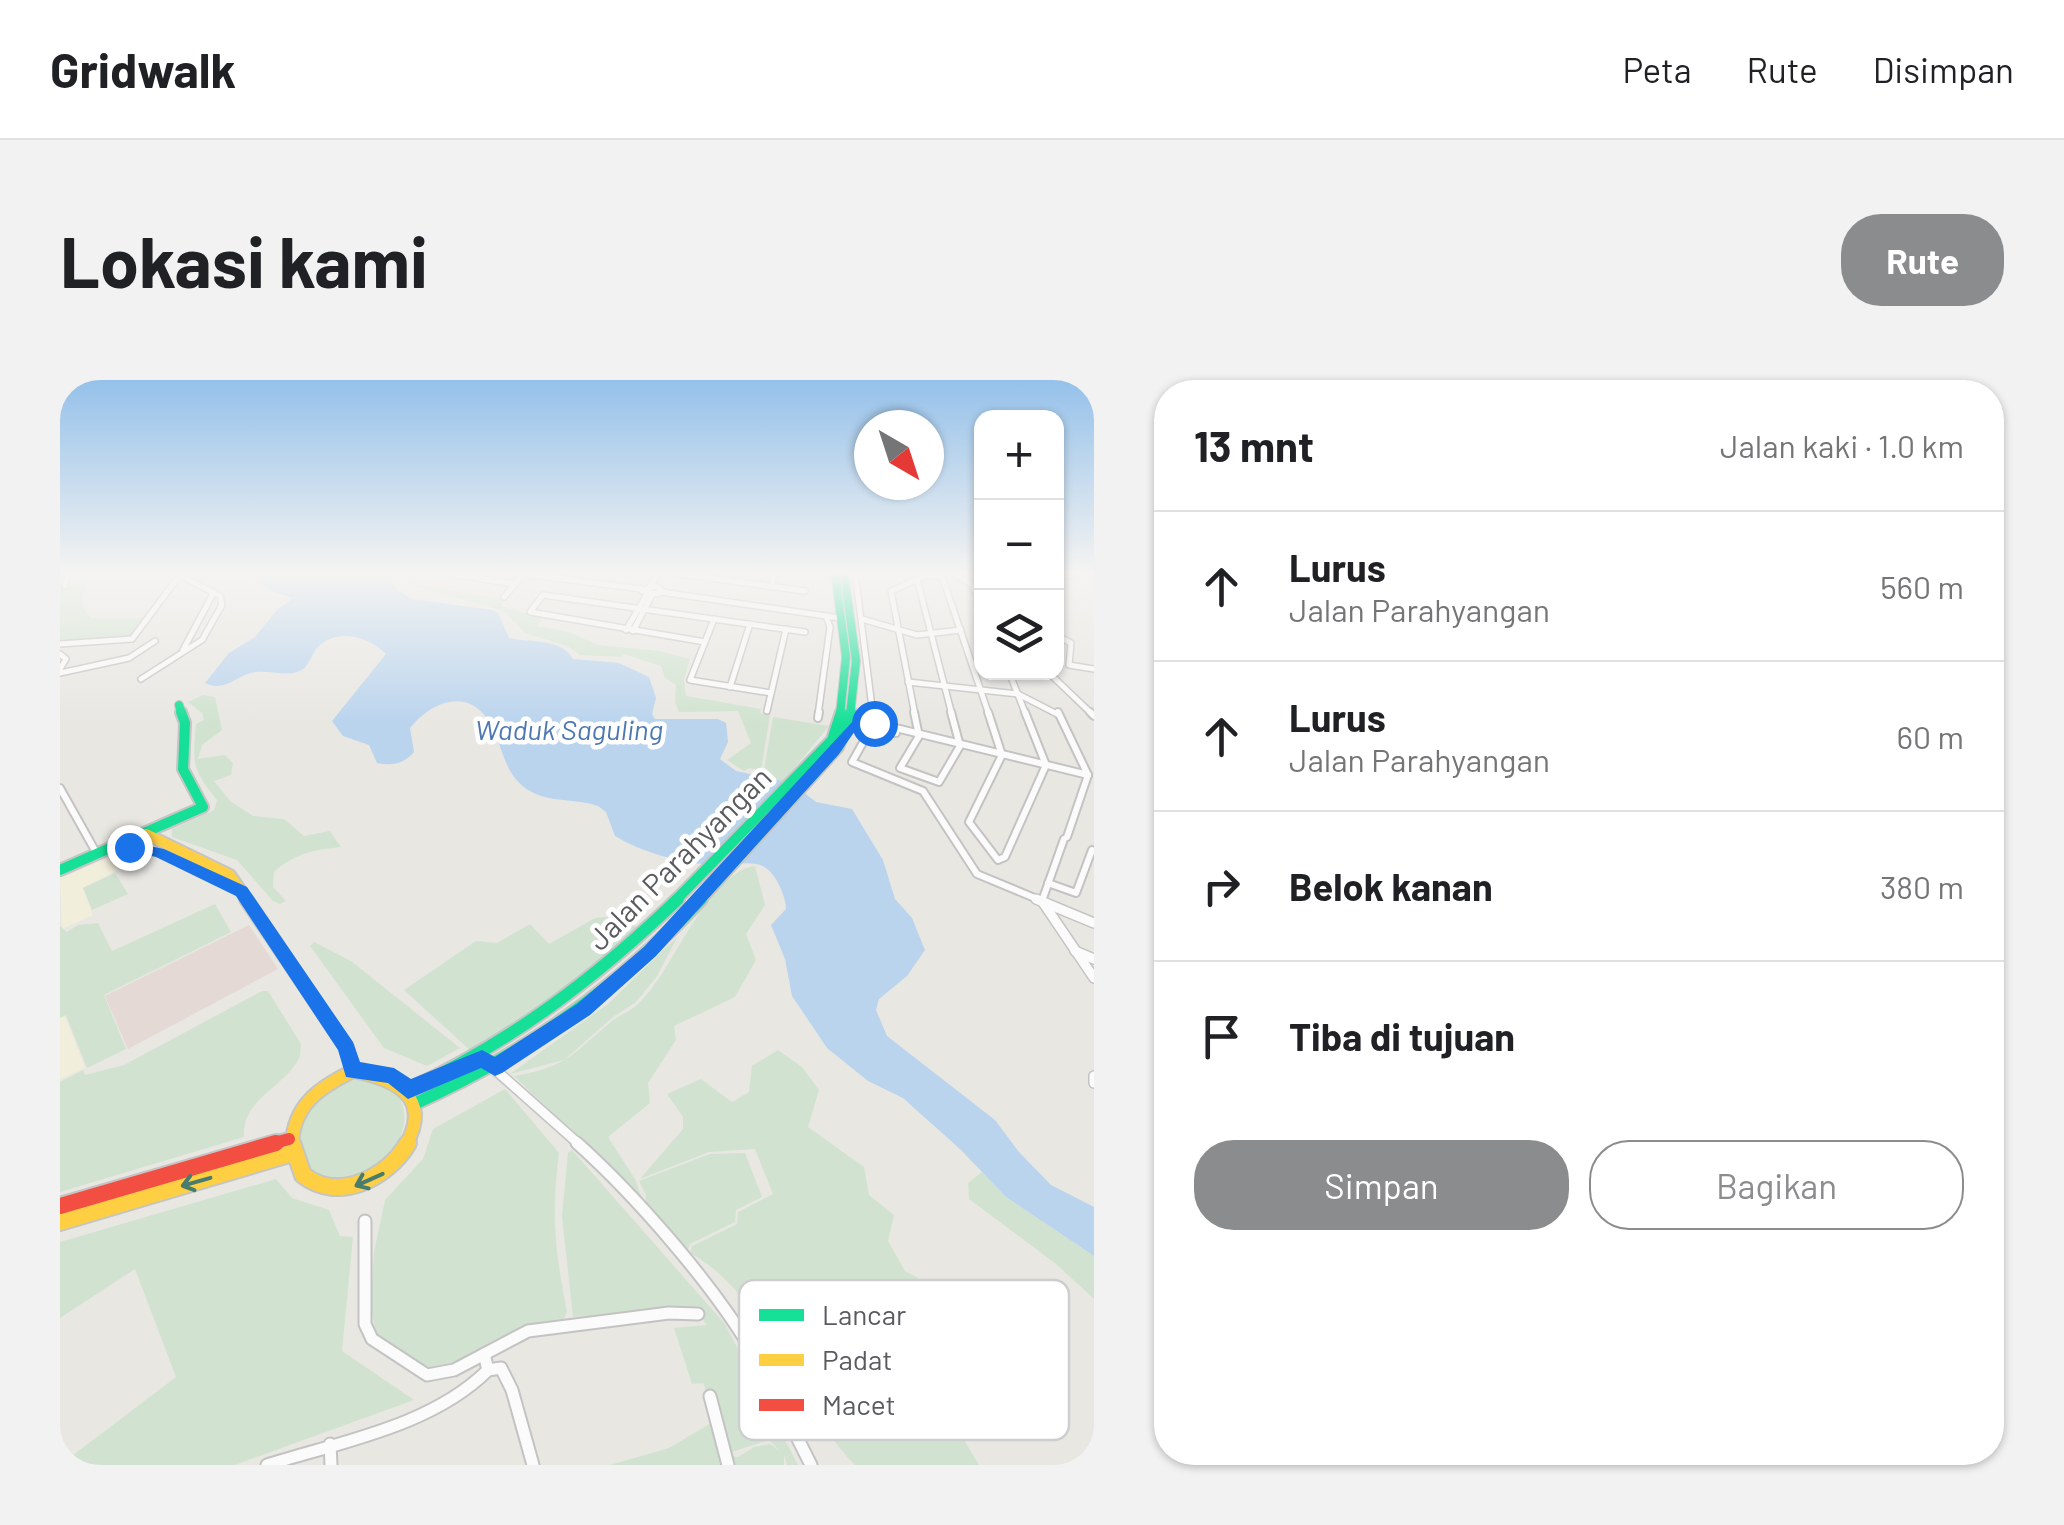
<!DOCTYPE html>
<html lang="id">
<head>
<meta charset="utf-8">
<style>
	body { margin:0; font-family:Barlow,sans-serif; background:#f2f2f2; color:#202124 }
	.controls { position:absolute; right:30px; top:30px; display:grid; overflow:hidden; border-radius:20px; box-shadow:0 2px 8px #0004 }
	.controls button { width:90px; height:90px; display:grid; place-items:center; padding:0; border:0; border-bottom:2px solid #e0e0e0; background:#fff; color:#202124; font:50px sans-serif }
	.compass { position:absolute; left:794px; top:30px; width:90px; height:90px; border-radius:50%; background:#fff; box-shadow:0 2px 8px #0004; rotate:141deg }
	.stop { position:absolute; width:30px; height:30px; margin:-22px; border:8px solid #1a73e8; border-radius:50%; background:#fff }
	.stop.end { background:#1a73e8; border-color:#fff; box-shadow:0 2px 10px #0008 }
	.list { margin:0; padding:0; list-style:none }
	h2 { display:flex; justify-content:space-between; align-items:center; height:130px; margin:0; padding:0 40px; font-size:42px }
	h2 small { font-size:32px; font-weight:400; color:#757577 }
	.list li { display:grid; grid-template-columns:65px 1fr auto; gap:30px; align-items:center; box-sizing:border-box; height:150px; padding:0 40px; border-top:2px solid #e0e0e0 }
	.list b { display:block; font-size:38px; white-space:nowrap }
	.list p { margin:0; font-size:32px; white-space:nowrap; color:#757577 }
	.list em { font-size:32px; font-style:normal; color:#757577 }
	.actions { display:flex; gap:20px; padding:30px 40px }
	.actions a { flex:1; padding:22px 0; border:2px solid #8b8c8d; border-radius:40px; text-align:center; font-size:35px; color:#8b8c8d }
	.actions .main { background:#8b8c8d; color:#fff }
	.icon { flex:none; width:55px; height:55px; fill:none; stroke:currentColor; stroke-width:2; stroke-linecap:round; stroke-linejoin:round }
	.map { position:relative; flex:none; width:1034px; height:1085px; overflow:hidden; border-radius:40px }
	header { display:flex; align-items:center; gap:60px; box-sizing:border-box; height:140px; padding:0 50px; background:#fff; border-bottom:2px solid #e0e0e0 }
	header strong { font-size:48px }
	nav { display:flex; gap:55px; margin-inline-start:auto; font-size:35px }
	.intro { display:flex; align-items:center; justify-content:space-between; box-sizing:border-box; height:240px; padding:0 60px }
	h1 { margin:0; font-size:70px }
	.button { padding:25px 45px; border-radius:40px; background:#8b8c8d; color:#fff; font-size:35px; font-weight:700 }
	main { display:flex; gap:60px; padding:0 60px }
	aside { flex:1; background:#fff; border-radius:40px; box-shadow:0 2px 8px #0004 }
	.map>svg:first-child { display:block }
</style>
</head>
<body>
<header>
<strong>Gridwalk</strong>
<nav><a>Peta</a><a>Rute</a><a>Disimpan</a></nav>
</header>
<div class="intro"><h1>Lokasi kami</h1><a class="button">Rute</a></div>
<main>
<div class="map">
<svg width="1034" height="1085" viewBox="0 0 1034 1085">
	<rect width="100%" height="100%" fill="#e8e7e2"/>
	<!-- commercial -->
	<g fill="#f1eedc">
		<polygon points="89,474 23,508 33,535 2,549 0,498 56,475"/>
		<polygon points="5,636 25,688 0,699 0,638"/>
	</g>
	<!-- medical -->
	<polygon fill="#e4d9d5" points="189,545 218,589 68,669 45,616"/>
	<!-- green -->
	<g fill="#d1e3d0">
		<polygon points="335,192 346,192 364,205 445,220 441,226 482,238 478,246 509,252 538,265 599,271 630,279 624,300 626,316 701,329 700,333 710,335 701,390 689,388 684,391 667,380 691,363 678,331 619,332 615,322 616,305 605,298 601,286 564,274 561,277 520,275 507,266 465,253 444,231 357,207"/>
		<polygon points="27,202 21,225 31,238 82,238 70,257 0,261 0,208"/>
		<path d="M 143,315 L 155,317 L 162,350 L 142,365 L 138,379 L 165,375 L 173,383 L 171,395 L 154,401 L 170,421 L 193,436 L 224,439 L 244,456 L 270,451 L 281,467 C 254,470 235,473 214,492 L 213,507 L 226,521 L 220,524 L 213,521 L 177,480 L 112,457 L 112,449 L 154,430 L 157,420 C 131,388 133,383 136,344 L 144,340 L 142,333 L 128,322 Z"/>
		<polygon points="713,337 769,346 722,403 704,390"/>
		<path d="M 695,486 L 705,525 L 686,554 L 696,580 L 675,617 L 614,646 L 616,660 L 588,703 L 590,723 L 548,757 L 575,799 L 583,822 L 454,696 C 508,687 513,673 552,641 C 560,635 571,631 578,624 C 612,594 647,492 695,486 Z"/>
		<polygon points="55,493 68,514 32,530 23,508"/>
		<polygon points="155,524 171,552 44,615 66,669 27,688 6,635 0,638 0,546 7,552 18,545 38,543 52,571"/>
		<polygon points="555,536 578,547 501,613 412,672 344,610 416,561 437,563 470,544 489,564 535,538"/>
		<polygon points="618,556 597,596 576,622 553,637 504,680 450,694 548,624"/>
		<polygon points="254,562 291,581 400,668 367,686 324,668 250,566"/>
		<path d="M 202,611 L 208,611 L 241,664 L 240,676 C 227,707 181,718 184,757 L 0,812 L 0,702 L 23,690 L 25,695 L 64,685 Z"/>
		<path d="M 718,670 L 742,687 L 759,710 L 748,747 L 804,787 L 809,815 L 834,835 L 828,861 L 845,891 L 927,935 L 955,940 L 868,1000 L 919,1085 L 795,1085 C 734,1022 707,915 630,873 L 632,866 L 677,844 L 678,832 L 713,814 L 695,769 L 649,772 L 580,799 L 623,749 L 623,737 L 607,714 L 641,699 L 672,722 L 689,712 L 692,686 Z"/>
		<path d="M 299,699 C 384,705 336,811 269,798 C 233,791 232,748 252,724 C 264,709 281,703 299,699 Z"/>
		<path d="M 445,709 L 499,773 C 491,838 495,869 507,932 L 503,941 L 401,981 L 370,987 L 347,980 L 318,959 L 310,927 L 314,872 L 325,820 L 363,779 L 373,749 Z"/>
		<polygon points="512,770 665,944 738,1085 727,1085 724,1075 724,1085 550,1085 609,1068 651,1043 668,1075 678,1077 694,1067 710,1064 720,1071 709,1060 672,1072 643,1003 632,1004 614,948 647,945 633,928 513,937 502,836 508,773"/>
		<polygon points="685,773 702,817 676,830 675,842 630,864 626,875 585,824 586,815 579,801 650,774"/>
		<polygon points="922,792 946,817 1034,876 1034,919 996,884 909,819 908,803"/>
		<polygon points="216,799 232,818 269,830 280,856 293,857 282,971 354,1020 175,1085 0,1085 116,997 75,889 0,938 0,862"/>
	</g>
	<!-- water -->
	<path fill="#bad4ee" d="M 186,192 L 325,192 L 338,210 L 352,219 L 433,230 L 438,233 L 449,258 C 470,263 502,258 513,279 L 559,283 L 589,297 L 596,318 L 592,334 L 595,339 L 658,339 L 666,343 L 668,362 L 660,379 L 676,391 L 732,403 L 756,422 L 792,429 L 823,480 L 835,519 L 852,538 L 865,570 L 847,596 L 819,619 L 816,630 L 827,656 L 935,740 L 959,772 L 991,805 L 1034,827 L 1034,876 L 946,817 L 901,770 L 843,718 L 808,701 L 767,668 L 732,616 L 725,579 L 711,545 L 726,529 C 726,516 716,495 706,488 C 692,478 667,487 651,485 C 618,482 583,473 555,456 L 546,432 L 538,426 C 516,418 490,423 470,411 C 444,396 444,369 431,345 C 410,306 372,321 350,348 L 354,372 C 344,384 332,386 317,383 L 309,365 L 283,356 L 272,341 L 326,274 C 309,256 275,247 256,269 C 252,275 249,284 243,289 C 231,298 210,290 196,292 C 177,294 166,313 145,303 L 169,273 L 195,257 L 217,230 L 233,218 L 211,211 Z"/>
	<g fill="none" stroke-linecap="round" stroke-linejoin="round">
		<defs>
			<g id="street-far3">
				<polyline points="387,192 408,197 433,192"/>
				<polyline points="606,192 745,211"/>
				<polyline points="795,192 813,335"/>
				<polyline points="891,192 911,204 922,224"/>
				<polyline points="464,194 582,209"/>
				<polyline points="996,197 1030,192"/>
				<polyline points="416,198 456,204"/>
				<polyline points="857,199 892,335"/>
				<polyline points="5,206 8,192"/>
				<polyline points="590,206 599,192"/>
				<polygon points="596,206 602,211 598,214 582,211"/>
				<polyline points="712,206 714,192"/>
				<polyline points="601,212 780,238"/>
				<polyline points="444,217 465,192"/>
				<polyline points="654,239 630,300 711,313"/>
				<polyline points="802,239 857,255 901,250"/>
				<polyline points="566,250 587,214"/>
				<polyline points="573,251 592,215"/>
				<polyline points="996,255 1011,263 1009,285 1034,289"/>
				<polyline points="645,262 470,232 483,215 745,252"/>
				<polyline points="0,264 72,259 122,192"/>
				<polyline points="123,270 154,212"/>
				<polyline points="0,274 6,279 0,289"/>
				<polyline points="949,292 966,335"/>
				<polyline points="988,292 1033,335"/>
				<polyline points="0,293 69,278 95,261"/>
				<polyline points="81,299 142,260 162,225 160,216 119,195"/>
				<polyline points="848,302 958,314 999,335"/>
				<polyline points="670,307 690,244"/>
				<polyline points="707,331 726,249"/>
				<polyline points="758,335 770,247 766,236"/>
				<polyline points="855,335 831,211 867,195 882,196 929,335"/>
			</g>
			<g id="street-far2">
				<polyline points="813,332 814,343 792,382 863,411 917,494 982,521"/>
				<polyline points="854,332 859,356 840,388 879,402 900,366 891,332"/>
				<polyline points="928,332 942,375 909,442 938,480 945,477 986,385 965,332"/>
				<polyline points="998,332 1028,395"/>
				<polyline points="1030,332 1034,336"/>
				<polyline points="758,338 759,332"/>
				<polyline points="795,338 1028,395"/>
				<polyline points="794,344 836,353"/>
				<polyline points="0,408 37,474"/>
				<polyline points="1007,457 1028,395"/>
				<polyline points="66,462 74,471 99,472 178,510"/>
				<polyline points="988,503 1016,513 1032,470"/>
				<polyline points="982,521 1004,459"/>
			</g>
			<g id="street-far1">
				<polyline points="976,519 1034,543"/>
				<polyline points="982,521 1034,598"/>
				<polyline points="1015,571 1034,579"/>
				<polyline points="422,678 520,765"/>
				<polyline points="1034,696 1034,703"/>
			</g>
			<g id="street">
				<path d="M 517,763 C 575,815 651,902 691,969 C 713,1006 731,1046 751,1085"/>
				<polyline points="305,841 305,944 312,959 367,995 394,990 468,951 609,933 638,934"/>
				<polyline points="428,990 441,988 452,1010 473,1085"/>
				<polyline points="650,1016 668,1085"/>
				<polyline points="270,1064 271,1085"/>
				<path d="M 207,1085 C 280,1062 372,1046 428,990 L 424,974"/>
			</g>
			<g id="fast-far2">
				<polyline points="775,192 786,277 780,335"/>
				<polyline points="784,192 796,281 790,335"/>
				<polyline points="119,325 122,335"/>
			</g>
			<g id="fast-far1">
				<polyline points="0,490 143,427 123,389 125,343 121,332"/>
				<polyline points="615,521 772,360 781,332"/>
				<polyline points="639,521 778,367 791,332"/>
			</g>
			<g id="fast">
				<path d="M 348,710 C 451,662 536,598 618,519"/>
				<path d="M 354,724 C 465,674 558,608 641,519"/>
			</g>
			<polyline id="slow-far2" points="86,454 170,495 188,521"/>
			<g id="slow-far1">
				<polyline points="186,519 287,668 293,691"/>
				<path d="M 232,765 C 233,725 260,707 293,691 C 334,699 373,716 346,765"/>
			</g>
			<g id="slow">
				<path d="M 232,763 L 243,795 C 278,823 328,798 348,763"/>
				<polyline points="0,842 229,774"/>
			</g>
			<polyline id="jam-far1" points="207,765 229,759"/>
			<polyline id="jam" points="0,826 216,763"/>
		</defs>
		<!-- street-far3 casing -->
		<use href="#street-far3" stroke="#c4c3c3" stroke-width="8"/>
		<!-- street-far2 casing -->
		<use href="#street-far2" stroke="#c4c3c3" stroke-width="10"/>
		<!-- street-far1 casing -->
		<use href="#street-far1" stroke="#c4c3c3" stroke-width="12"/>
		<!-- street casing -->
		<use href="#street" stroke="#c4c3c3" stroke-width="15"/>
		<!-- fast-far2 casing -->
		<use href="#fast-far2" stroke="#c4c5c4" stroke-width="10"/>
		<!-- fast-far1 casing -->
		<use href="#fast-far1" stroke="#c4c5c4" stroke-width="14"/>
		<!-- fast casing -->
		<use href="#fast" stroke="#c4c5c4" stroke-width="16"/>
		<!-- slow-far2 casing -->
		<use href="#slow-far2" stroke="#c4c5c4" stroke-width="14"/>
		<!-- slow-far1 casing -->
		<use href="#slow-far1" stroke="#c4c5c4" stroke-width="16"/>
		<!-- slow casing -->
		<use href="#slow" stroke="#c4c5c4" stroke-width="20"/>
		<!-- jam-far1 casing -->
		<use href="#jam-far1" stroke="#c4c5c4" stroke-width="16"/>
		<!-- jam casing -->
		<use href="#jam" stroke="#c4c5c4" stroke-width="20"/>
		<!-- street-far3 -->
		<use href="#street-far3" stroke="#fcfbfb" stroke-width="5"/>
		<!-- street-far2 -->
		<use href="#street-far2" stroke="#fcfbfb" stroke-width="6"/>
		<!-- street-far1 -->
		<use href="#street-far1" stroke="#fcfbfb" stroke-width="9"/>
		<!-- street -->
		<use href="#street" stroke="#fcfbfb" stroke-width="11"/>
		<!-- fast-far2 -->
		<use href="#fast-far2" stroke="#16e098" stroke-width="8"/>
		<!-- fast-far1 -->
		<use href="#fast-far1" stroke="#16e098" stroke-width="10"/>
		<!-- fast -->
		<use href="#fast" stroke="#16e098" stroke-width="12"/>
		<!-- slow-far2 -->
		<use href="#slow-far2" stroke="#ffcf43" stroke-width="10"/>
		<!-- slow-far1 -->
		<use href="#slow-far1" stroke="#ffcf43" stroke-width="12"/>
		<!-- slow -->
		<use href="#slow" stroke="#ffcf43" stroke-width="16"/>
		<!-- jam-far1 -->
		<use href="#jam-far1" stroke="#f24e42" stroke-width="12"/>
		<!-- jam -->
		<use href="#jam" stroke="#f24e42" stroke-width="16"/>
	</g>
	<!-- one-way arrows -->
	<defs><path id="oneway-shaft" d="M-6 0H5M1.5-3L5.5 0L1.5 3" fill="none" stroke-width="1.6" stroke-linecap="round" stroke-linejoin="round" transform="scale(2.5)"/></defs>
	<g stroke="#487c6d">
		<use href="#oneway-shaft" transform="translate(309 800) rotate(156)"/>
		<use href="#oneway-shaft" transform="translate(136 802) rotate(164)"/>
	</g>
	<!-- sky -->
	<linearGradient id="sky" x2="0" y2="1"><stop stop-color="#95c1ea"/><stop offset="0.56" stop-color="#f5f4f2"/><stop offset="1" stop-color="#f5f4f2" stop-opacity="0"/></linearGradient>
	<rect width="1034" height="344" fill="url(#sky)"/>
	<!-- route -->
	<polygon fill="#1a73e8" points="794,340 808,344 819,341 819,348 813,352 797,348 779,374 596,576 530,635 442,693 435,696 421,688 348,719 328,703 286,697 278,670 176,516 96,477 62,467 69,462 104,469 187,507 293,662 300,682 334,688 351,699 422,670 435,677 517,624 584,567"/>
	<g text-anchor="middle" stroke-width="9" stroke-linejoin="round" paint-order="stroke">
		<!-- far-water labels -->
		<g font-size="28" font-style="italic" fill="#4e78b2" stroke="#fff">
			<text x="509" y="360">Waduk Saguling</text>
		</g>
		<!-- street labels -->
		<g font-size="30" fill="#595b5f" stroke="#fff">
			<text transform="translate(620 479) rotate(-45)" y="10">Jalan Parahyangan</text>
		</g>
	</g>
	<!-- legend -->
	<rect x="679" y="900" width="330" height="160" rx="15" fill="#fff" stroke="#cdcecf" stroke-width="2.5"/>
	<rect x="699" y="929" width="45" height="12" fill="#16e098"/>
	<rect x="699" y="974" width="45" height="12" fill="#ffcf43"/>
	<rect x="699" y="1019" width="45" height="12" fill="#f24e42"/>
	<g font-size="28" fill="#595b5f">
		<text x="762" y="945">Lancar</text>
		<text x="762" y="990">Padat</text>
		<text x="762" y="1035">Macet</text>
	</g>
</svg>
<div class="controls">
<button>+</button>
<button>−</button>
<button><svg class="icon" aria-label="layers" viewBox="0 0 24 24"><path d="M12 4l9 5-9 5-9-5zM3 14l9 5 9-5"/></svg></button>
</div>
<svg class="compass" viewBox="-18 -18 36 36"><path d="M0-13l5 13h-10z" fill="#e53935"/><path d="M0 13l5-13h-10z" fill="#757577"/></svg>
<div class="stop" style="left:814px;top:343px"></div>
<div class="stop end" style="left:69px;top:467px"></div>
</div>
<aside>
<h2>13 mnt<small>Jalan kaki · 1.0 km</small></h2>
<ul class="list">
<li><svg class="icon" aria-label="ahead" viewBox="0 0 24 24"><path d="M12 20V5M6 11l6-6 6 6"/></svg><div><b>Lurus</b><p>Jalan Parahyangan</p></div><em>560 m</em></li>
<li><svg class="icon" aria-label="ahead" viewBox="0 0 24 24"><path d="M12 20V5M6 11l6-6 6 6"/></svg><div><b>Lurus</b><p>Jalan Parahyangan</p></div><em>60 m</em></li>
<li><svg class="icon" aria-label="right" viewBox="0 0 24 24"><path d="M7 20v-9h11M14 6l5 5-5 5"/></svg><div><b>Belok kanan</b></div><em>380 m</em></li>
<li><svg class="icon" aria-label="arrive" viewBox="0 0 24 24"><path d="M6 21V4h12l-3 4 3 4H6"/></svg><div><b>Tiba di tujuan</b></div></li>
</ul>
<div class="actions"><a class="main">Simpan</a><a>Bagikan</a></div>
</aside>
</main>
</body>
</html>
